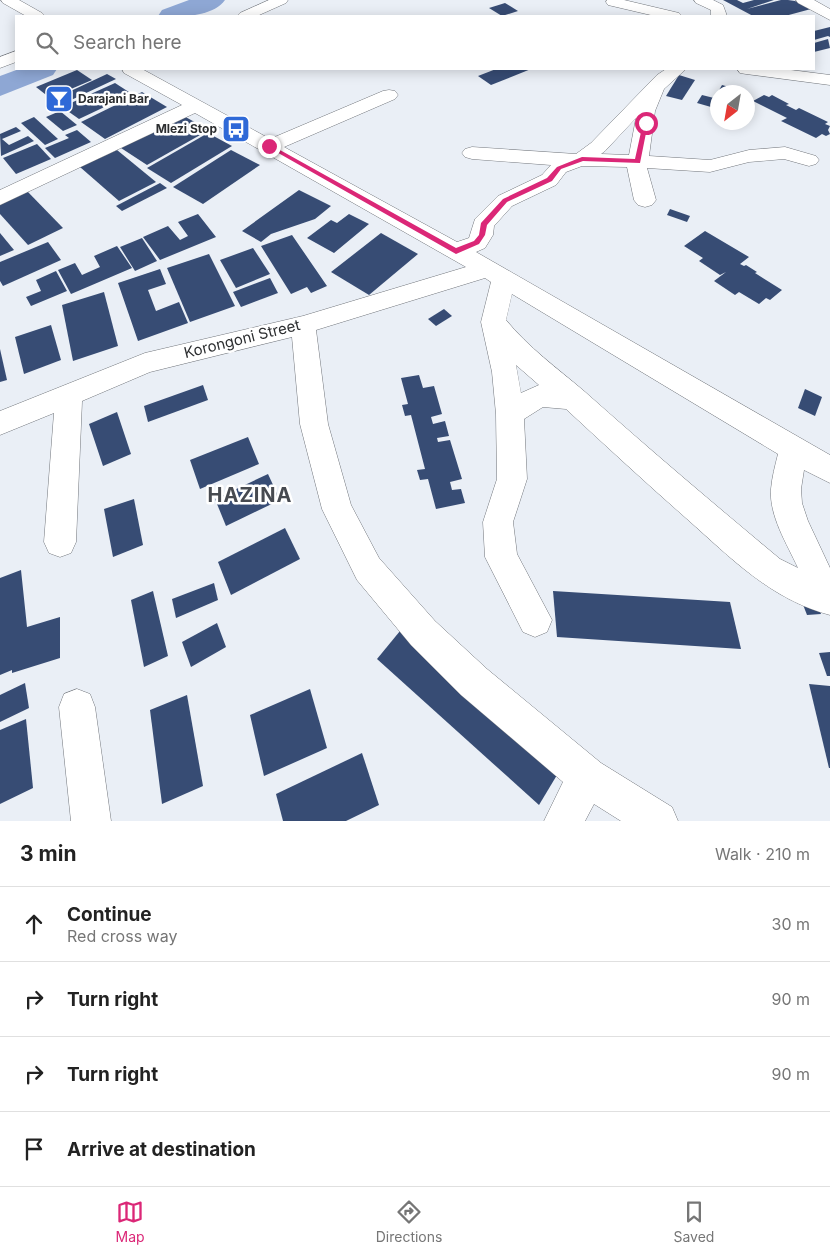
<!DOCTYPE html>
<html lang="en">
<head>
<meta charset="utf-8">
<style>
	body { margin:0; font-family:Inter,sans-serif; background:#f2f2f2; color:#222 }
	.compass { position:absolute; left:710px; top:85px; width:45px; height:45px; border-radius:50%; background:#fff; box-shadow:0 2px 12px #0003; rotate:211deg }
	.stop { position:absolute; width:15px; height:15px; margin:-11px; border:4px solid #db2777; border-radius:50%; background:#fff }
	.stop.end { background:#db2777; border-color:#fff; box-shadow:0 1px 5px #0008 }
	.list { margin:0; padding:0; list-style:none }
	h2 { display:flex; justify-content:space-between; align-items:center; height:65px; margin:0; padding:0 20px; font-size:21px }
	h2 small { font-size:16px; font-weight:400; color:#767676 }
	.list li { display:grid; grid-template-columns:32px 1fr auto; gap:15px; align-items:center; box-sizing:border-box; height:75px; padding:0 20px; border-top:1px solid #e0e0e0 }
	.list b { display:block; font-size:19px; white-space:nowrap }
	.list p { margin:0; font-size:16px; white-space:nowrap; color:#767676 }
	.list em { font-size:16px; font-style:normal; color:#767676 }
	.icon { flex:none; width:28px; height:28px; fill:none; stroke:currentColor; stroke-width:2; stroke-linecap:round; stroke-linejoin:round }
	.map { position:relative; flex:none; width:830px; height:821px; overflow:hidden }
	.search { position:absolute; background:#fff; box-shadow:0 2px 12px #0003; left:15px; right:15px; top:15px; height:55px; display:flex; align-items:center; gap:12px; box-sizing:border-box; padding:0 18px; border-radius:0px; color:#767676; font-size:19px }
	.sheet { height:365px; background:#fff }
	nav { display:flex; justify-content:space-around; align-items:center; box-sizing:border-box; height:70px; border-top:1px solid #e0e0e0; background:#fff; font-size:14px; color:#767676 }
	nav a { display:grid; justify-items:center; gap:2px }
	nav .on { color:#db2777 }
	.map>svg:first-child { display:block }
</style>
</head>
<body>
<div class="map">
<svg width="830" height="821" viewBox="0 0 830 821">
	<rect width="100%" height="100%" fill="#eaeff6"/>
	<g fill="none" stroke-linecap="round" stroke-linejoin="round">
		<!-- river -->
		<g fill="#8ea7d4" fill-rule="evenodd">
			<path d="M 189,0 L 225,0 C 212,18 177,17 158,16 L 162,10 Z"/>
			<polygon points="19,69 57,69 53,75 0,96 0,76"/>
		</g>
	</g>
	<!-- building -->
	<g fill="#374c74">
		<polygon points="723,0 737,0 743,3 754,0 774,0 747,9 781,0 788,0 795,1 811,9 785,16 753,16"/>
		<polygon points="505,3 518,11 502,16 489,8"/>
		<polygon points="830,27 830,37 828,36 814,40 814,31"/>
		<polygon points="828,39 830,48 814,52 814,43"/>
		<polygon points="496,69 531,69 491,85 478,76"/>
		<polygon points="77,70 92,80 50,98 36,87"/>
		<polygon points="107,74 116,79 69,101 60,96"/>
		<polygon points="679,75 695,80 682,100 666,96"/>
		<polygon points="115,83 132,94 79,119 62,107"/>
		<polygon points="722,85 740,90 739,92 718,92"/>
		<polygon points="142,92 167,107 105,139 81,122"/>
		<polygon points="702,95 718,99 718,109 697,103"/>
		<polygon points="764,95 769,97 772,95 789,104 786,105 796,110 799,108 828,122 825,124 830,126 828,130 830,134 826,136 822,134 816,138 781,121 787,118 753,101"/>
		<polygon points="60,111 77,125 63,131 46,117"/>
		<polygon points="182,115 209,130 147,165 121,148"/>
		<polygon points="34,117 58,139 45,145 21,123"/>
		<polygon points="16,127 21,131 2,139 9,145 28,136 34,141 1,156 0,134"/>
		<polygon points="77,130 91,142 55,158 45,148 69,138 65,135"/>
		<polygon points="208,133 232,146 171,183 147,168"/>
		<polygon points="37,144 51,159 16,174 3,158"/>
		<polygon points="117,150 156,182 119,201 80,167"/>
		<polygon points="231,150 260,165 203,204 173,187"/>
		<polygon points="160,183 167,188 122,211 116,206"/>
		<polygon points="299,190 331,206 315,219 271,234 261,242 242,231"/>
		<polygon points="27,191 63,228 28,245 0,214 0,203"/>
		<polygon points="670,209 690,216 687,222 667,215"/>
		<polygon points="198,214 216,237 160,260 143,237 168,226 180,240 188,236 178,222"/>
		<polygon points="349,214 369,224 334,253 307,238 331,220 337,223"/>
		<polygon points="705,231 749,257 740,264 744,266 746,265 757,272 755,273 782,290 770,300 766,298 759,304 739,292 735,295 714,281 726,272 720,275 699,261 703,258 684,246"/>
		<polygon points="0,233 14,250 0,256"/>
		<polygon points="381,233 418,254 369,295 331,272"/>
		<polygon points="292,235 327,286 311,293 307,287 291,294 261,246"/>
		<polygon points="142,238 157,261 135,271 120,247"/>
		<polygon points="48,242 61,260 3,286 0,281 0,262"/>
		<polygon points="117,246 132,268 71,294 58,270 75,263 82,275 100,267 94,256"/>
		<polygon points="253,248 270,274 236,288 220,260"/>
		<polygon points="209,254 235,306 190,322 167,268"/>
		<polygon points="160,269 166,284 148,290 156,311 179,302 188,323 138,341 118,283"/>
		<polygon points="56,271 67,291 31,306 26,297 41,291 36,280"/>
		<polygon points="270,278 278,293 241,307 233,292"/>
		<polygon points="104,292 118,346 73,361 62,305"/>
		<polygon points="444,309 452,316 436,326 428,319"/>
		<polygon points="51,325 61,360 24,374 15,337"/>
		<polygon points="0,349 7,380 0,382"/>
		<polygon points="419,375 423,388 434,386 442,414 431,417 433,424 445,421 449,436 437,438 438,442 450,440 462,479 450,482 452,490 461,489 465,503 436,509 428,479 420,480 417,470 425,469 411,415 405,416 402,405 408,404 401,378"/>
		<polygon points="203,385 208,400 148,422 144,406"/>
		<polygon points="805,389 822,397 815,416 798,408"/>
		<polygon points="117,412 131,454 103,466 89,424"/>
		<polygon points="248,437 259,464 200,489 190,460"/>
		<polygon points="268,474 280,500 226,526 215,499"/>
		<polygon points="134,499 143,545 113,557 104,509"/>
		<polygon points="285,528 300,559 231,595 218,562"/>
		<polygon points="21,570 27,627 60,617 60,658 12,673 12,670 0,675 0,578"/>
		<polygon points="214,583 218,600 176,618 172,599"/>
		<polygon points="153,591 168,656 144,667 131,600"/>
		<polygon points="553,591 730,602 741,649 557,637"/>
		<polygon points="802,602 817,602 821,614 807,615"/>
		<polygon points="217,623 226,647 191,667 182,642"/>
		<polygon points="400,631 560,770 539,805 377,659"/>
		<polygon points="830,652 830,676 827,676 819,653"/>
		<polygon points="25,683 29,708 0,722 0,695"/>
		<polygon points="809,684 830,686 830,768 829,768"/>
		<polygon points="310,689 327,748 264,776 250,715"/>
		<polygon points="187,695 203,786 162,804 150,710"/>
		<polygon points="26,719 33,788 0,804 0,730"/>
		<polygon points="362,753 379,805 346,821 283,821 276,794"/>
	</g>
	<g fill="none" stroke-linecap="round" stroke-linejoin="round">
		<defs>
			<g id="minor">
				<polygon points="1,0 19,0 42,13 45,16 26,16 3,3"/>
				<polygon points="269,0 288,0 286,3 257,16 237,16 240,13"/>
				<polygon points="607,0 624,0 679,13 682,16 655,16 608,5 606,2"/>
				<polygon points="694,0 713,0 723,5 727,16 711,16 711,10 696,3"/>
				<polygon points="796,0 814,0 830,9 830,20 798,3"/>
				<polygon points="16,51 16,62 0,68 0,57"/>
				<path d="M 122,69 L 142,69 L 270,139 L 383,91 L 389,90 L 395,91 L 398,95 L 395,99 L 284,147 L 457,242 L 469,238 L 475,219 L 498,196 L 542,175 L 551,165 L 472,159 L 465,157 L 462,153 L 465,149 L 472,147 L 576,154 L 591,143 L 657,75 L 666,69 L 686,69 L 664,89 L 655,111 L 649,156 L 710,160 L 749,150 L 785,147 L 816,156 L 819,160 L 816,164 L 809,166 L 784,159 L 749,162 L 710,172 L 647,168 L 656,200 L 652,205 L 645,207 L 638,205 L 634,200 L 627,167 L 582,166 L 566,172 L 556,185 L 512,206 L 494,226 L 493,235 L 485,248 L 476,252 L 830,455 L 830,483 L 804,470 L 801,489 L 802,503 L 808,521 L 830,568 L 830,615 C 770,599 731,558 687,519 C 646,483 606,446 566,409 L 543,407 L 524,419 L 527,479 L 513,522 L 517,554 L 552,620 L 547,632 L 535,637 L 523,632 L 485,557 L 483,522 L 497,479 L 496,414 L 492,372 L 481,322 L 491,282 L 485,278 L 316,330 L 328,424 L 351,505 L 379,558 L 435,621 L 487,669 L 601,763 L 672,807 L 678,821 L 621,821 L 594,804 L 585,821 L 544,821 L 563,782 L 461,695 L 411,645 L 357,580 L 322,509 L 300,424 L 292,337 L 150,372 L 82,401 L 76,542 L 71,553 L 60,557 L 49,553 L 44,542 L 54,413 L 0,435 L 0,411 L 145,353 L 303,316 L 466,267 L 195,113 L 0,205 L 0,190 L 182,105 L 124,73 ZM 636,118 L 629,155 L 601,154 L 605,151 ZM 512,294 L 778,454 C 775,466 772,477 771,489 C 769,516 787,544 798,568 L 780,559 C 714,504 649,449 584,391 C 557,368 529,348 506,320 ZM 516,365 L 539,385 L 521,393 Z"/>
				<polygon points="737,69 783,69 830,75 830,85 746,74 740,73"/>
				<polygon points="77,689 90,694 95,707 111,821 71,821 59,707 64,694"/>
			</g>
		</defs>
		<!-- minor casing -->
		<use href="#minor" stroke="#72767c" stroke-width="1"/>
		<!-- minor -->
		<use href="#minor" fill="#fff" fill-rule="evenodd"/>
	</g>
	<!-- route -->
	<polygon fill="#db2777" points="646,121 648,123 640,163 583,161 561,169 552,181 507,202 487,225 485,235 479,244 456,254 266,146 271,145 456,248 474,241 479,235 481,223 503,199 547,178 557,167 582,157 635,159 643,123"/>
	<!-- icons -->
	<defs>
		<symbol id="bar-square" viewBox="-11 -11 22 22"><rect x="-9" y="-9" width="18" height="18" rx="4" fill="#2f69d7" stroke="#fff"/><path d="M-6-5H6L.8 .8V4.5H3.5V6h-7V4.5H-.8V.8Z" fill="#fff"/></symbol>
		<symbol id="bus-square" viewBox="-11 -11 22 22"><rect x="-9" y="-9" width="18" height="18" rx="4" fill="#2f69d7" stroke="#fff"/><path d="M-5-6H5V4H4V6H2V4H-2V6H-4V4H-5ZM-3.5-4V0h7V-4ZM-3.5 1.2v1.5H-2V1.2ZM2 1.2v1.5H3.5V1.2Z" fill="#fff"/></symbol>
	</defs>
	<g fill-rule="evenodd">
		<use href="#bar-square" x="43" y="83" width="32" height="32"/>
		<use href="#bus-square" x="220" y="113" width="32" height="32"/>
	</g>
	<g text-anchor="middle" stroke-width="5" stroke-linejoin="round" paint-order="stroke">
		<!-- far-poi labels -->
		<g font-size="12" font-weight="bold" fill="#2c2e30" stroke="#fff" text-anchor="start">
			<text x="78" y="103">Darajani Bar</text>
			<text x="217" y="133" text-anchor="end">Mlezi Stop</text>
		</g>
		<!-- street labels -->
		<g font-size="15" fill="#2c2e30" stroke="#fff">
			<text transform="translate(242 339) rotate(-14)" y="5">Korongoni Street</text>
		</g>
		<!-- district labels -->
		<g font-size="20" font-weight="bold" letter-spacing="1" fill="#474a50" stroke="#fff">
			<text x="250" y="502">HAZINA</text>
		</g>
	</g>
</svg>
<svg class="compass" viewBox="-18 -18 36 36"><path d="M0-13l5 13h-10z" fill="#e53935"/><path d="M0 13l5-13h-10z" fill="#767676"/></svg>
<div class="stop" style="left:646px;top:123px"></div>
<div class="stop end" style="left:269px;top:146px"></div>
<div class="search"><svg class="icon" aria-label="search" viewBox="0 0 24 24"><circle cx="10" cy="10" r="6"/><path d="M15 15l6 6"/></svg>Search here</div>
</div>
<section class="sheet">
<h2>3 min<small>Walk · 210 m</small></h2>
<ul class="list">
<li><svg class="icon" aria-label="ahead" viewBox="0 0 24 24"><path d="M12 20V5M6 11l6-6 6 6"/></svg><div><b>Continue</b><p>Red cross way</p></div><em>30 m</em></li>
<li><svg class="icon" aria-label="right" viewBox="0 0 24 24"><path d="M7 20v-9h11M14 6l5 5-5 5"/></svg><div><b>Turn right</b></div><em>90 m</em></li>
<li><svg class="icon" aria-label="right" viewBox="0 0 24 24"><path d="M7 20v-9h11M14 6l5 5-5 5"/></svg><div><b>Turn right</b></div><em>90 m</em></li>
<li><svg class="icon" aria-label="arrive" viewBox="0 0 24 24"><path d="M6 21V4h12l-3 4 3 4H6"/></svg><div><b>Arrive at destination</b></div></li>
</ul>
</section>
<nav>
<a class="on"><svg class="icon" aria-label="map" viewBox="0 0 24 24"><path d="M3 6l6-2 6 2 6-2v14l-6 2-6-2-6 2zM9 4v14M15 6v14"/></svg>Map</a>
<a><svg class="icon" aria-label="directions" viewBox="0 0 24 24"><path d="M12 3l9 9-9 9-9-9zM9 14v-3h6M13 9l2 2-2 2"/></svg>Directions</a>
<a><svg class="icon" aria-label="saved" viewBox="0 0 24 24"><path d="M7 4h10v16l-5-4-5 4z"/></svg>Saved</a>
</nav>
</body>
</html>
